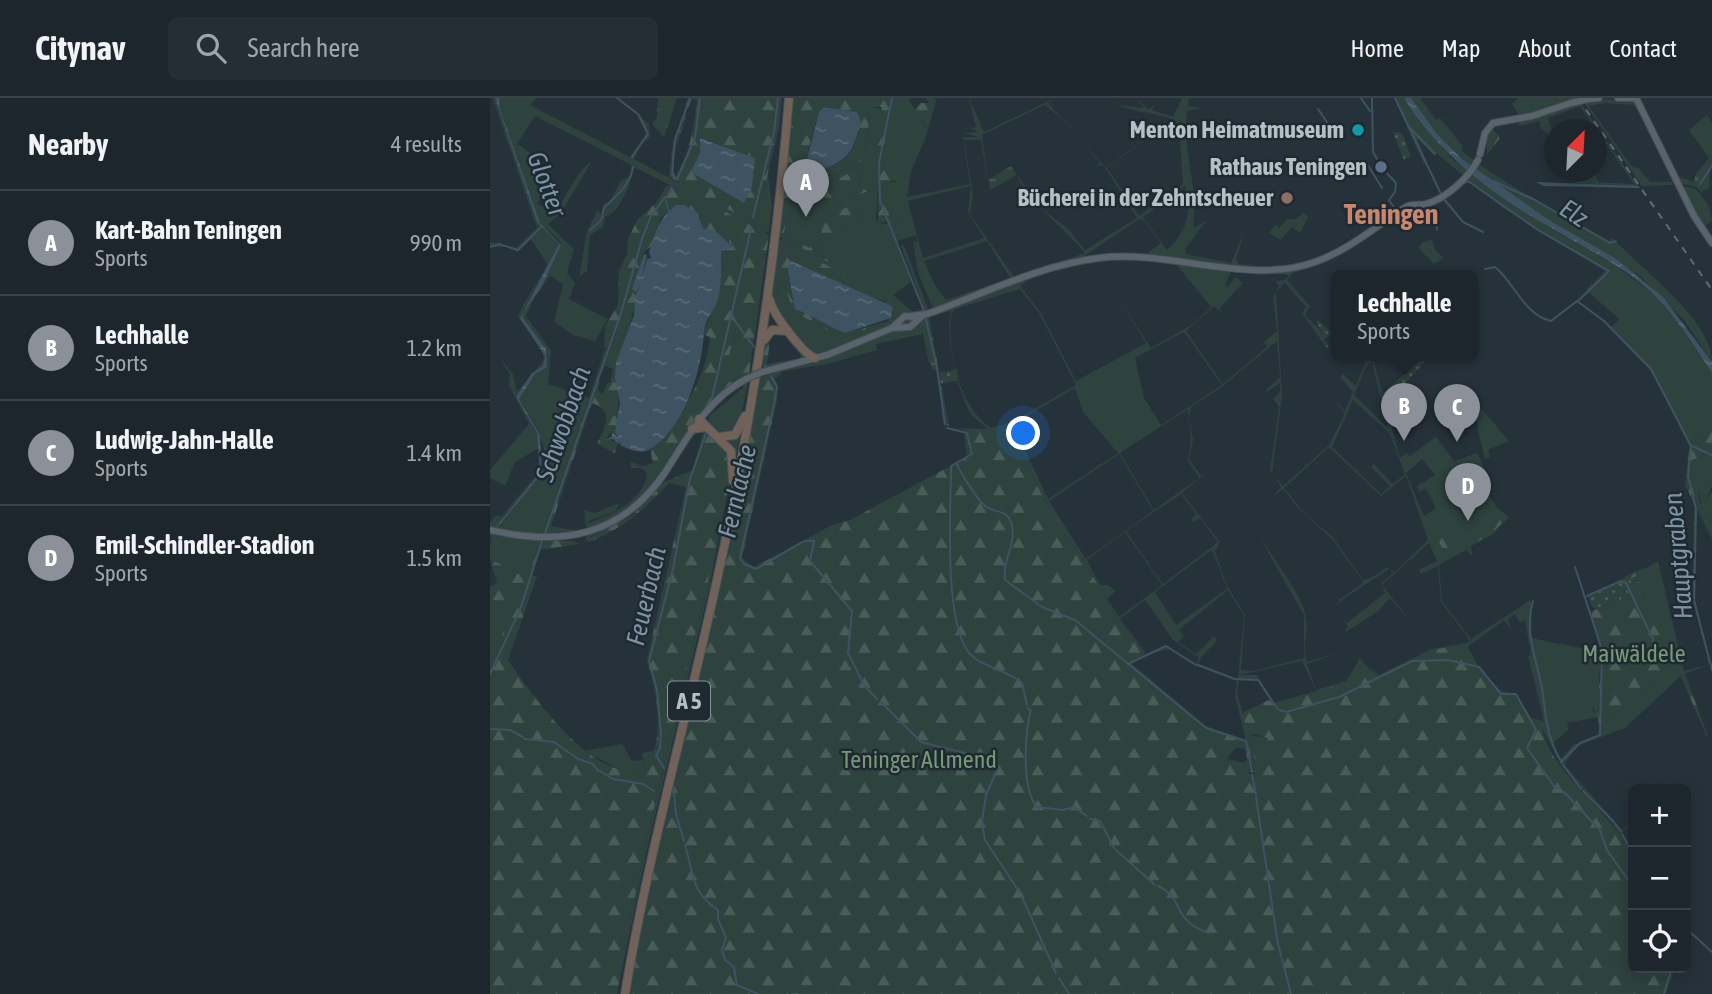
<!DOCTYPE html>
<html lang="en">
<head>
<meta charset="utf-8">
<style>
	body { margin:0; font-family:"Asap Condensed",sans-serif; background:#252e34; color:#f1f3f6 }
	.controls { position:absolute; right:21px; bottom:21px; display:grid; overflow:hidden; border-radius:10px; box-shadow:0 4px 18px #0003 }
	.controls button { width:63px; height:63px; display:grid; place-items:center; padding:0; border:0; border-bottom:2px solid #3a4348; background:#1c262c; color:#f1f3f6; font:35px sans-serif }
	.compass { position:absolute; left:1054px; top:21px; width:63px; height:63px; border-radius:50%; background:#1c262c; box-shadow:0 4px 18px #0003; rotate:24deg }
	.you { position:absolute; left:534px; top:336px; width:24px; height:24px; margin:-18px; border:5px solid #fff; border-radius:50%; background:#1a73e8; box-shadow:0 0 0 10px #1a73e833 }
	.badge { display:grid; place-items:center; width:46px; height:46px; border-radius:50%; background:#8c9099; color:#fff; font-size:23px; font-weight:700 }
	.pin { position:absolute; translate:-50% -58px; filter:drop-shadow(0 2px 4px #0008) }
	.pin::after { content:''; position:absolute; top:37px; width:24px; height:21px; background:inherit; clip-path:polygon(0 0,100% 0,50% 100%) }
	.popup { position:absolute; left:841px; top:172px; width:147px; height:91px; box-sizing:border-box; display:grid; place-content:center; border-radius:10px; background:#1c262c; filter:drop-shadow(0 2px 5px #0005); font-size:23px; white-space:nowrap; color:#a0a5a9 }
	.popup b { font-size:26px; color:#f1f3f6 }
	.popup::after { content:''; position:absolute; left:50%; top:100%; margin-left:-14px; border:14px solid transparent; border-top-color:#1c262c }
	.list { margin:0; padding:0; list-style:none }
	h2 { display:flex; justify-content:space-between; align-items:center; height:91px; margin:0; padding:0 28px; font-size:30px }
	h2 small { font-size:23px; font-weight:400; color:#a0a5a9 }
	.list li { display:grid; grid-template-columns:46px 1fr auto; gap:21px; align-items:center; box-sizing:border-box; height:105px; padding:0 28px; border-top:2px solid #3a4348 }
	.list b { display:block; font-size:26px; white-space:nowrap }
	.list p { margin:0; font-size:23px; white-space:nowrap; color:#a0a5a9 }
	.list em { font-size:23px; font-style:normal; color:#a0a5a9 }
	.icon { flex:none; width:38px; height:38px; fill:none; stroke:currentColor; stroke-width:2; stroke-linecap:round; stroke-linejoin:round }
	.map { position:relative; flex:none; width:1222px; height:896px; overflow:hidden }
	header { display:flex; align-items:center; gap:42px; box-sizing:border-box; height:98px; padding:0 35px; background:#1c262c; border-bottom:2px solid #3a4348 }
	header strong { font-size:33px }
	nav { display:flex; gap:38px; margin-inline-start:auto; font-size:24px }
	.search { width:490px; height:63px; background:#252e34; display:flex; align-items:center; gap:18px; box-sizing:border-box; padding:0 24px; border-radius:10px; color:#a0a5a9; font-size:26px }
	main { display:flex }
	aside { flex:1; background:#1c262c }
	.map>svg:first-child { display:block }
</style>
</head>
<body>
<header>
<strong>Citynav</strong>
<div class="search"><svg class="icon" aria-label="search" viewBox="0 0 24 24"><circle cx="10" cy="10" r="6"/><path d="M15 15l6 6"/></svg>Search here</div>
<nav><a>Home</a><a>Map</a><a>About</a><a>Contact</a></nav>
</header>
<main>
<aside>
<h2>Nearby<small>4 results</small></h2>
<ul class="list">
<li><span class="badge">A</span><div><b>Kart-Bahn Teningen</b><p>Sports</p></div><em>990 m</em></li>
<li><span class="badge">B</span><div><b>Lechhalle</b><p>Sports</p></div><em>1.2 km</em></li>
<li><span class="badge">C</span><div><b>Ludwig-Jahn-Halle</b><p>Sports</p></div><em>1.4 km</em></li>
<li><span class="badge">D</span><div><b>Emil-Schindler-Stadion</b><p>Sports</p></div><em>1.5 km</em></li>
</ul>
</aside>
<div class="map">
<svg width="1222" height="896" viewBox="0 0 1222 896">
	<defs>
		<pattern id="forest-firs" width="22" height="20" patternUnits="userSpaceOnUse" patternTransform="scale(1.75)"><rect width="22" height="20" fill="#2e423e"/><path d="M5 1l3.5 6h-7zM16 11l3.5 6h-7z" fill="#4a5c58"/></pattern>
		<pattern id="wetland-marsh" width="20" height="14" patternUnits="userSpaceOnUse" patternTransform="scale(1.75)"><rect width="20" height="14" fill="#2e423e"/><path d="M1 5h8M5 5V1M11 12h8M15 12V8" fill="none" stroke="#4a5c58"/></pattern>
		<pattern id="garden-dots" width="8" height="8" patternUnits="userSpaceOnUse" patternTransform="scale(1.75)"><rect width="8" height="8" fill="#2e423e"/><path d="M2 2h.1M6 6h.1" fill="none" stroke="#4a5c58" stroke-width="1.8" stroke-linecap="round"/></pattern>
		<pattern id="water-ripples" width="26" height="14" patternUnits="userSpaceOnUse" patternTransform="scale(1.75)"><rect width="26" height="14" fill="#3e5361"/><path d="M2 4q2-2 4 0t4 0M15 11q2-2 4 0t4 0" fill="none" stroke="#586a76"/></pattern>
	</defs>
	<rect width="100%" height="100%" fill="#26323a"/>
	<!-- green -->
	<g fill="#2e423e" fill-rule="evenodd">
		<path d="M 5,0 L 47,124 L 69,146 L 30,219 C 42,235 55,248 54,268 L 42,275 L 26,299 L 47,335 L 49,350 L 25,364 L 15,388 L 0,380 L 0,372 L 39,326 L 19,288 L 20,276 L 8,257 L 23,276 L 27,294 C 35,282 51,270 55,257 L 28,219 C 35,199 49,185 57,166 L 41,141 L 27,154 L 17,149 L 0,149 L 0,144 L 26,150 L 47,130 L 3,1 Z"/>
		<path d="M 10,0 L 47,0 L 40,7 L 140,59 L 156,35 L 146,16 L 133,6 L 159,26 L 160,40 L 152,45 L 144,61 L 276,131 L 266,124 L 278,76 L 282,107 L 279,133 L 275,135 L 144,69 C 143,82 129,116 115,119 L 113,129 L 100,137 L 97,173 L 89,179 L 97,133 L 107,113 L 112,116 L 113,106 L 120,103 L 131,82 L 140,79 L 141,67 L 45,18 L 27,46 L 44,57 L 43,69 L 50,76 L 46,85 L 54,93 L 47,106 L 64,113 C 77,99 87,72 102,63 L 71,115 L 58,126 L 84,151 L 77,175 L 85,185 L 79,201 L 118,221 L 105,243 L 83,237 L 64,224 L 73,186 L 60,178 L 45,198 L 36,218 L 61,253 L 58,286 L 99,300 L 53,438 L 7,432 L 52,372 L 59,368 L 49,334 L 29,301 L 45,275 L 57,269 L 56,251 L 33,220 L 33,215 C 46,192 63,170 71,144 L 50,125 L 9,8 Z"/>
		<path d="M 447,0 L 435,41 L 421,73 L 417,99 L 480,86 L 473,39 L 489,39 L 473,35 L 488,34 L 480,30 L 486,29 L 479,0 L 494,34 L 565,0 L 558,5 L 616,70 L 682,21 C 660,13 633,14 615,0 L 628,7 L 654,10 L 646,0 L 658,11 L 664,8 L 662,12 L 683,19 L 692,0 L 699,0 L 698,8 L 712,10 L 697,13 C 692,53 709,89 703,127 L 706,129 L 717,122 L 695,151 L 696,156 L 741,165 L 754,134 L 746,162 L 749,166 L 787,170 L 827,166 L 803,175 L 797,182 L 820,208 L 815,217 L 834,240 L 846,231 L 834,242 L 812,215 L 816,209 L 795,185 L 786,194 L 792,297 L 782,376 L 793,388 L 839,347 L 855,315 L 839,297 L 855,313 L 863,294 L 850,279 L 855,274 L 854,277 L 866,288 L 878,257 L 883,261 L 910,360 L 916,355 L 920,358 L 946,339 L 964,363 L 987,355 L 999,379 L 993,382 L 999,392 L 997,394 L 1007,410 L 1019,419 L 1003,436 L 981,448 L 982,458 L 976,452 L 949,467 L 952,503 L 981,541 L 1040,502 L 1042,508 L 1041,540 L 1111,554 L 1108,599 L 1102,611 L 1108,619 L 1077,625 L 1079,631 L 1062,646 L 1071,661 L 1083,647 L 1108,637 L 1109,630 L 1159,588 L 1179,564 L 1156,512 L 1152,484 L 1142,485 L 1139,480 L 1168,463 L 1194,573 L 1220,566 L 1192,577 L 1135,630 L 1088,648 L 1074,666 L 1132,732 L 1143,723 L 1133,734 L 1143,759 L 1124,727 L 1071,667 L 1052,630 L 1042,625 L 1026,596 L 1041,620 L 1054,623 L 1038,558 L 1041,557 L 1035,522 L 1030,525 L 1025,516 L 1018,521 L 1021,531 L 1014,522 L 982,546 L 941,552 L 888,579 L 874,564 L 856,585 L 827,595 L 812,563 L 750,577 L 767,577 L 789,613 L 780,606 L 779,598 L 768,582 L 748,580 L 754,518 L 738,492 L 689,532 L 694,539 L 688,544 L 706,556 L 724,538 L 727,543 L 711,559 L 708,567 L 749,582 L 747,596 L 760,638 L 778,639 L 776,647 L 761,644 L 767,676 L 756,673 L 753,664 L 756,663 L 757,655 L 753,650 L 745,650 L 737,661 L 744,642 L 756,650 L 759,672 L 763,672 L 745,598 L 747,583 L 704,567 L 679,551 L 656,557 L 676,549 L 706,567 L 709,560 L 683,542 L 655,502 L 630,521 L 656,555 L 651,553 L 627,520 L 594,463 L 569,429 L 519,335 L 512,330 L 485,334 L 462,330 L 498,331 C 493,326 486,322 481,316 C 467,294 455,238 461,213 L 439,219 L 435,213 L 411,148 L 414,147 L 438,211 L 443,210 L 428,175 L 423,144 L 428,143 L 426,137 L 410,142 L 403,125 L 422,117 L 420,113 L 403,121 L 393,103 L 392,83 L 407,84 L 395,73 L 391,64 L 402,6 L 419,2 L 436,30 L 441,4 ZM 555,7 L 576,24 L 610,65 L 605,69 L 612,67 L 616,71 L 647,120 L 595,152 L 578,131 L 551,110 L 527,77 C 534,100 577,132 595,155 L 524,179 L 480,116 L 483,96 L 474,42 L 491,42 L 499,92 L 492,37 ZM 683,21 L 689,29 L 693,86 L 649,118 L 617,70 ZM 481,88 L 478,114 L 494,140 L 433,160 L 418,103 ZM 695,88 C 702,114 697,134 677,152 L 653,119 ZM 649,121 L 654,122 L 671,145 L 656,156 L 593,159 ZM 497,143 L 520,180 L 456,202 L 446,189 L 434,163 ZM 646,162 L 686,166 L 721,209 L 703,226 L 661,250 L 624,194 L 656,245 L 586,283 L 551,215 L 530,188 C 560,166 610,162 646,162 ZM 741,173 L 799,177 L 794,182 L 785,183 L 789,188 L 783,200 L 787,233 L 774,244 L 777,249 L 733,286 L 696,233 L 724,208 L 733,216 L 729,211 L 753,185 L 745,179 L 738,189 L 735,187 ZM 530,191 L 549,215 L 586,287 L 522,324 L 501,330 C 468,307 458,256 461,217 L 465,211 ZM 694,234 L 732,287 L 671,327 L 654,300 L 645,260 ZM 787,243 L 790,279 L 776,292 L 777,294 L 790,285 L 790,294 L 783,301 L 789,309 L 780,372 L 791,389 L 783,398 L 793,391 L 808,410 L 842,441 L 872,482 L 873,485 L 850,501 L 846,509 L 853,501 L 899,471 L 903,475 L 891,486 L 895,495 L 857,525 L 851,516 L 858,529 L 855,531 L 856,534 L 887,514 L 900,500 L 925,529 L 892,487 L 939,445 L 947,463 L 929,472 L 931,476 L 948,468 L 951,504 L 977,538 L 979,543 L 976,545 L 941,551 L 889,577 L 868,559 L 869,562 L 856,583 L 826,592 L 817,566 L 850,554 L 817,564 C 811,548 819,536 816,520 C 812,495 782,459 768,437 L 814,517 L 814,560 L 763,573 L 751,572 L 755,517 L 736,486 L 725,453 L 730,444 L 692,395 L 724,368 L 711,378 L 699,361 L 703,342 L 699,319 L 701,309 L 729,291 ZM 881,264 L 882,264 L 898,330 L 864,297 L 875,270 ZM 585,290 L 593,314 L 628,355 L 558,401 L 523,326 ZM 863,302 L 900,336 L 915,376 L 903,386 L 884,366 L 881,369 L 900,388 L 891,396 L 842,349 ZM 698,311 L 701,341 L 698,363 L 709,380 L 664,412 L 630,355 ZM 839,349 L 891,398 L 916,378 L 938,442 L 905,474 L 897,469 L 881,480 L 873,482 L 842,438 L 816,417 L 794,390 ZM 629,356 L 663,413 L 596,461 L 559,403 ZM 932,361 L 945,377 L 927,388 L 929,394 L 936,391 L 946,410 L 934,418 L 916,375 ZM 691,396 L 706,416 L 701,421 L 704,424 L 710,420 L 728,444 L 673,486 L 658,465 L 660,463 L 656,462 L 636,433 ZM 635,434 L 672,487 L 629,519 L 617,500 L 626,493 L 618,487 L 610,487 L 597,462 ZM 720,453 L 723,454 L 737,491 L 686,527 L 665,494 Z"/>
		<polygon points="904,0 914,0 961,60 1053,126 1125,167 1163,196 1186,222 1222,275 1222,322 1200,350 1165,277 1120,231 1129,221 1096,192 1115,173 1010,108 946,55 944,57 927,40 937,64 934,66"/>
		<path d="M 921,0 L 930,0 L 946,22 L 950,20 L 973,48 L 972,53 C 1018,90 1068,113 1119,143 L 1123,140 C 1151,172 1222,221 1222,264 L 1194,222 L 1150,178 L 1062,124 L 972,61 L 947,36 Z"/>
		<polygon points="1028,0 1087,0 1148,88 1085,85 1083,74 1104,74 1108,84 1144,86 1090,8 1058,20 1064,40 1051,30 1049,23 1029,28 1029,17 1022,6"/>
		<polygon points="1112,1 1145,3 1174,62 1145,7 1116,5 1099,8 1142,69 1149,70 1160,84 1182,84 1182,87 1152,88 1093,3"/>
		<path d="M 381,9 L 393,11 L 384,87 L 380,89 L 388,86 L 386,122 L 389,127 L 398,125 L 421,184 L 403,197 L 423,214 L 432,211 L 441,249 L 437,248 L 441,264 L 439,265 L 433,236 L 386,246 L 387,252 L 341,265 L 274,277 L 276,272 L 311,260 L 307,247 L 298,234 L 300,232 C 288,220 281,212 282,194 L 287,217 L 321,256 L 285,207 L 288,184 L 294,185 L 303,213 L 351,240 L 393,226 L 407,218 L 407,211 C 392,196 361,200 348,179 L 356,178 L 291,143 L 292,140 L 347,167 L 324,153 L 332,144 L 368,124 L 369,104 L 338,118 L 338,113 L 346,105 L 379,93 L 370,90 L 372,70 L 329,90 L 330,94 L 324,102 L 334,110 L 331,139 L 319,150 L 294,135 L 303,97 L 301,89 L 306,81 L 316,83 L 326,78 L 329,84 L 371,63 L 369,57 L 375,54 Z"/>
		<polygon points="1217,17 1222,25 1222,67 1211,78 1206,76 1219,60 1199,32"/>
		<polygon points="1219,108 1222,123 1213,129 1205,116"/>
		<polygon points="814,115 818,119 810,135 802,129 790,142 779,135 785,127 789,130 797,121 805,121"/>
		<polygon points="942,142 945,152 954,160 944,166 928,150 933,144"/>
		<polygon points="246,230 243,253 247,256 251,278 230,288"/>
		<polygon points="126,235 136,239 126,264 126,284 120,285 123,271 115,268 107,283 105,282 115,251 119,252"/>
		<path d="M 256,279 L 258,283 L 249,329 L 244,337 L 233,340 L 242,340 L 250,334 L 245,363 L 236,344 L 215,331 C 194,339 183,368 171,386 C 154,413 127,427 99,439 L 95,445 L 96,439 L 105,434 L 103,430 L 97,429 C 154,429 180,353 211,316 C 223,300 239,289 256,279 ZM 253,286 L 253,290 L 219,318 L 219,327 L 213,322 L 231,301 Z"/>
		<polygon points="985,303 1019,343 998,352 1000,359 995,361 988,333"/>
		<polygon points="1222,354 1222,388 1220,386 1208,396 1211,406 1214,406 1222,393 1222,441 1217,431 1220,425 1214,413 1208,409 1200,381 1202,362"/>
		<path d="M 242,371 L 219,491 L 158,747 L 127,896 C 156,719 207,547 242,371 Z"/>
		<polygon points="50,372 0,441 0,425 6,417 11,419"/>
		<polygon points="129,405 126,413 96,424 94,412 105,415"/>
		<polygon points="5,435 38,440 38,445 50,444 40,470 25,477 21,484 14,482 14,468 0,461 0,445"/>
		<polygon points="0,503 22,511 0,573"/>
		<polygon points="132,646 142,663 153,662 155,672 135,675 95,653"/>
	</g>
	<!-- forest -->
	<g fill="url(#forest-firs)" fill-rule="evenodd">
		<polygon points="168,0 187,0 174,39 162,26 167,19"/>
		<path d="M 198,0 L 292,0 L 289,30 L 266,124 L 276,131 L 191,87 L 185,79 C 200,55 204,29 207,2 L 202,1 L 198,10 L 195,7 ZM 211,40 L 265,60 L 262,89 L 254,104 L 202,74 L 210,55 Z"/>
		<path d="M 302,0 L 422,0 L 413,6 L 402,7 L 391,64 L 395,73 L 408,82 L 392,84 C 392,99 395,108 403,121 L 420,113 L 422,117 L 403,125 L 410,142 L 407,143 L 397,123 L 388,127 L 388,87 L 380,89 L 383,87 L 392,9 L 381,9 L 375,54 L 369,57 L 371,63 L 328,84 L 326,78 L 316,83 L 306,81 L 301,89 L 303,96 L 294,135 L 319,150 L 331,139 L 334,110 L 323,102 L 330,94 L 329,90 L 372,69 L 370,90 L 379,93 L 346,105 L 338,113 L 339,117 L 369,104 L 368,124 L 332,144 L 324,153 L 353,171 L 288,138 ZM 334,9 L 367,14 L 371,23 C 366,40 364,60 345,66 L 318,53 L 329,14 Z"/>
		<polygon points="436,0 445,0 441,4 437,30 424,12 431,5 439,5"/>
		<polygon points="1002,30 1010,40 997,57 997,39"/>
		<polygon points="1220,66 1219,90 1212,94 1206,89 1190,85 1189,79 1204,84 1206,76 1211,78"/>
		<path d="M 177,87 L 181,88 L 175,98 L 177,107 L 176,99 L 184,90 L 192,91 L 279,137 L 259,277 C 244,289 224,300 212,314 C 182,349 151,430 97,429 L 93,417 L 99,425 C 121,417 155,402 157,375 L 151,370 L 141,370 L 140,364 L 153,368 L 163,365 L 160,351 C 189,321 216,283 220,239 L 214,237 L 214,233 L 229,196 L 231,153 L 243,148 L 228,135 L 213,130 L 210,117 L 196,108 L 185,107 L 170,121 L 164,146 L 155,153 L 146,179 L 146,194 L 151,184 L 152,186 C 144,203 143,220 136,239 L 126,235 L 119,252 L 114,250 L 115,228 L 128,207 L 129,173 L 137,156 L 138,141 L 147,122 L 166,105 ZM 246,230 L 243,253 L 247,256 L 244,267 L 246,275 L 251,278 L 231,288 Z"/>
		<polygon points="1191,88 1206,91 1222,112 1219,108 1205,116"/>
		<path d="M 288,141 L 357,178 L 349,179 L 352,185 L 334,181 L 301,164 L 298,173 L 306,211 C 323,217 337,229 355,235 L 398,223 L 403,216 L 403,210 L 394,205 L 398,204 L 407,211 L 407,218 L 393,226 L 351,240 L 303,213 L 294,185 L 288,184 L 285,207 L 323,257 L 318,256 L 284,211 L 282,194 Z"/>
		<path d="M 281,235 L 277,266 L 311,260 L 274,271 C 268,259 274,246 281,235 Z"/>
		<path d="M 291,272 L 291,276 L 284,281 L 288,286 L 287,302 L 252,460 L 264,469 L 342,427 L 360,422 L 477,359 L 474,333 L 513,329 L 519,335 L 569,429 L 594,463 L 627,520 L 655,556 L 641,565 L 716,628 L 758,643 L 763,673 L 758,670 L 756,650 L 744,643 L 737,661 L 754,665 L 759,676 L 767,676 L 761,643 L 775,646 L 778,640 L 764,636 L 759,638 L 752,615 L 779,602 L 790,613 L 784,605 L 856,585 L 871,563 L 888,579 L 941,552 L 981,545 L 978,549 C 990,571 1000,595 1026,596 L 1044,627 L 1052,626 C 1053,669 1124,715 1142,757 C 1148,770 1143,850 1143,870 L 1185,870 L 1176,896 L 139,896 L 166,754 L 234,472 L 268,280 Z"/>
		<path d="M 105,282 L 110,283 L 108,292 L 112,297 L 117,285 L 126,284 L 128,289 L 129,341 L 122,334 L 116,340 L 128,346 L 125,355 L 107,346 C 115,329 125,313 102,305 L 61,428 L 87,433 L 53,438 Z"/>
		<polygon points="1222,322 1222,354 1202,362 1200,381 1208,409 1214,413 1220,426 1217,431 1195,387 1199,351"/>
		<path d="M 214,331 L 238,349 L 243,369 C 207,545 156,718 127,896 L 0,896 L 0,573 L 21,511 L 0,503 L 0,489 L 7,485 L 0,461 L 14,468 L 14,482 L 21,484 L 25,477 L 40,470 L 50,444 L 38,445 L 38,441 L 83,443 L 90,446 L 49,452 L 43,467 L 43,478 L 47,478 L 18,562 C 44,599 103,686 155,672 L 152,655 L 164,653 C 173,622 165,592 157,562 L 196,389 L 179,385 C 155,411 132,432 98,444 L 97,441 L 142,418 L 172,385 L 203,372 Z"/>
		<polygon points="1211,382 1222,388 1213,409 1208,392"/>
		<polygon points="997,394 1007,410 1018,419 1002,435 981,448 982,458 974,450 960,454 952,450 941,429 945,426 957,448 962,451 989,438 1010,421 994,395"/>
		<path d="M 1153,470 L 1152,475 L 1140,481 L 1142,485 L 1152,484 L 1156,511 L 1164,516 L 1179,564 L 1159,588 L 1109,630 L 1108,619 L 1102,608 C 1117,579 1111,545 1100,514 L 1140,497 L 1132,483 L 1134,479 Z"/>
		<polygon points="1195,576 1218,638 1217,639 1191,579"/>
	</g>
	<!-- wetland -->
	<g fill="url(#wetland-marsh)">
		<path d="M 196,9 C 200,29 172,58 188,83 L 179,79 L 183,46 Z"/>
		<polygon points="521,68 527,77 500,92 499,81"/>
		<polygon points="439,219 459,328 454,326 447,272 442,272 437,247 441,248 434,221"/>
		<polygon points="1204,410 1207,415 1205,502 1222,575 1203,503"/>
	</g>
	<!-- garden -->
	<g fill="url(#garden-dots)">
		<polygon points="908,34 913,37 921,59 914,62 903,35"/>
		<polygon points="812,215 834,236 826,224 828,222 842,235 834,241 827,233 839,248 837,250"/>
		<polygon points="931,261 935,264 897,306 908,320 894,307 892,296"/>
		<polygon points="467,271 468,282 451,286 450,275"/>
		<polygon points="1132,483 1140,497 1106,511 1102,509 1098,498"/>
	</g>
	<!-- water -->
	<g fill="url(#water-ripples)">
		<polygon points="5,0 10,0 9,8 50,125 71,147 51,190 33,215 33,220 56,251 57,269 45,276 29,301 50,337 52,375 8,429 0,445 7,428 50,374 47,335 26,299 42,275 53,268 55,258 30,220 69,146 47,124"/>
		<path d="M 914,0 L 921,0 L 947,36 L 972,61 L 1062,124 L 1125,160 L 1173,199 L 1222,264 L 1222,275 C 1204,248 1187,220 1164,197 C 1138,171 1102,154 1070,135 C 1009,101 951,60 914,0 Z"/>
		<path d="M 334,9 L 367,14 L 371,23 C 360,62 360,59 323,76 L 316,71 L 316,65 L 329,14 Z"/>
		<polygon points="210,40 265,60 262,89 254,105 201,74 210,55"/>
		<polygon points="1046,84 1148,88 1150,90 1054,88"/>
		<path d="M 181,88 L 184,90 L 176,99 L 179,113 L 185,107 L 194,107 L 208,115 L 213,130 L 228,135 L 243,149 L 231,153 C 231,168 232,186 228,201 C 224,213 215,221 214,234 C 212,271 195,330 160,351 C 151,357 138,351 130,347 L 131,344 L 128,346 L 123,341 L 116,342 L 122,338 L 122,334 L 129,341 L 125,334 L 130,305 L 125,280 L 126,264 L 144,217 L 145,198 L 152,186 L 146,194 L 142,191 L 154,156 L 157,157 L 151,182 L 157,161 L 161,160 L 159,154 C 165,138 167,125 178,114 L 175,100 Z"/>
		<path d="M 301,163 L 400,207 L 403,210 L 401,220 L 355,235 C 337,229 323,217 305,211 L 298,173 Z"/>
	</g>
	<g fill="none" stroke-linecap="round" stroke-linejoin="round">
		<!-- stream -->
		<g stroke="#3e5361" stroke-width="2">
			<polyline points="127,0 149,17 158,36 142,59"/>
			<polyline points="402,0 389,65 390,103 434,213 447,270 455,326"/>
			<polyline points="871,0 880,13"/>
			<polyline points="882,0 883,54 889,64"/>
			<polyline points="905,0 951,96"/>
			<polyline points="828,11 845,36 844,40"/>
			<polyline points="918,28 945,56"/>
			<polyline points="876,64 892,90"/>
			<polyline points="893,71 906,85 905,94 899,102 906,112"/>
			<polyline points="187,81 182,77 185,41 200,0"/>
			<polyline points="187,81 205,40 210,0"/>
			<polyline points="1003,83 1043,101 1120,145 1126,143"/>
			<polyline points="974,85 978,83 1048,132 1119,173 1088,203"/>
			<polyline points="1210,86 1222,68"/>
			<polyline points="954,101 973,124 993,134"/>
			<polyline points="936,113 946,122 947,132"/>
			<polyline points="919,115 927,113"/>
			<polyline points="263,119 284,34 288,0"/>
			<path d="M 100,132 C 104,128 110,125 112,120 C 114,114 111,114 115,109 C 126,98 141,86 143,69"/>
			<polyline points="0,149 9,146 28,152 50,130"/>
			<path d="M 995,171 L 1005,169 C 1024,184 1035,218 1061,223 L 1087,203 L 1114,223 L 1161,271 L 1201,348 L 1198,378 L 1206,411 L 1204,502 L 1220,565"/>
			<polyline points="242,219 264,249"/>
			<polyline points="275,268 276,269"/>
			<polyline points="281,278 287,289 284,307 250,460 254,466 266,471 314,443 324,443 320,463 362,513 358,555 374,587 387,601"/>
			<polyline points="219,302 222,300 261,131"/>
			<path d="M 457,330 L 477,335 L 482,356 L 461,368 C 461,409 453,526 480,556 C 493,570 518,572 532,585 L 537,607"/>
			<polyline points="1202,348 1222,357"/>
			<path d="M 467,366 C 470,374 487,401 494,407 C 505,417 518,409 522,428 C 526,448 512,462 515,482 L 552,509 L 585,522 L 716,630 L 756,643 L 762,674"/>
			<polyline points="55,435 131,215 152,141 161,118 175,99"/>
			<polyline points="1097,498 1131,483 1136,485 1163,541 1161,567"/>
			<path d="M 1043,503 C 1034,534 1046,559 1052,590 C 1056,617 1056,640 1072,664"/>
			<polyline points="640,565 676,548 706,567"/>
			<polyline points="1221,566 1222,572"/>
			<polyline points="708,567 745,581 768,582 787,610"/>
			<polyline points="0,576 31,509 53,440"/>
			<polyline points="391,604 431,644 502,662 506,667"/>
			<polyline points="538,610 539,612"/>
			<path d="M 541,612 C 535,634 531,691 547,709 L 573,712 L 584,709 L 597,718"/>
			<polyline points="789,612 796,614 849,599 922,563 958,562 989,569 1011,596 1026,596 1046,632 1037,650 1064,688 1070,691"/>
			<polyline points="0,631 20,632 33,639"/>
			<polyline points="34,641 64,644 88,661 103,666 108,673"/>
			<polyline points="1071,664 1090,645 1110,637 1112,552 1085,469"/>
			<polyline points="1073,667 1091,691"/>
			<polyline points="174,670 166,657 170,651 171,635 167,592 159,563 183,471 200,381 216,335"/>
			<polyline points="110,673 123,681 153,686 164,693"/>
			<polyline points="762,677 766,696"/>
			<polyline points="183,685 186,716 194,743"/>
			<polyline points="1073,693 1110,732 1117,752 1143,789"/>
			<polyline points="1093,693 1099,699"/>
			<polyline points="766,699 788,847"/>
			<polyline points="1100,700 1116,716"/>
			<polyline points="1117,717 1124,724"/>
			<polyline points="600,721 610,723 624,750"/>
			<polyline points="492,723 496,697 508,670"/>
			<polyline points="492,726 495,742 530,795"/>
			<polyline points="1125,726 1131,733"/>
			<polyline points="1132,736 1143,755"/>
			<path d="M 195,747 C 204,777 201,794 228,812 L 228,821 L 236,840 L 232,852 L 235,862 L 244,869 L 247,887 L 268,896"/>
			<polyline points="626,752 665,787"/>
			<path d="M 668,788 C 695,800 681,823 719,835"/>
			<polyline points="532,799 566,875"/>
			<polyline points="1196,819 1197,824"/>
			<polyline points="1199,827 1200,828"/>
			<polyline points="1196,833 1198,833"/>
			<polyline points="1199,833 1222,854"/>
			<polyline points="789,849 791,858"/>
			<polyline points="792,861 801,896"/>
			<polyline points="569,880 579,896"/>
			<polyline points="302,896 308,896"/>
			<polyline points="1174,896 1181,873"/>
		</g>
		<defs>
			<g id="major">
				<polyline points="1128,0 1144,0"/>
				<polyline points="1146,0 1204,118 1222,145"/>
				<polyline points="1098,1 1109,0"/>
				<polyline points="990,56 995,35 1003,25 1042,18 1081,5"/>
				<path d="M 421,218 L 437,216 C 493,196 550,167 609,160 C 679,151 759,188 825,164 C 859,152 886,128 916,109 C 922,105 929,108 936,106 C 956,101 979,79 988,62"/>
				<polyline points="403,229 415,218 422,219"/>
				<polyline points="272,274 337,257 402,230 420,229 432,218"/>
				<path d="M 0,432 C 72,449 133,438 176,373 C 199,337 217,302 256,281"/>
			</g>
			<g id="highway">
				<path d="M 280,202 C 282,215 313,256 325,260"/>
				<polyline points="274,242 282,232 298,233"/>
				<polyline points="209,321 241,353 243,383"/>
				<polyline points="202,331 216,329"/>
				<polyline points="229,339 245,337 255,318"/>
				<path d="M 135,896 C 158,756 197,620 227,482 C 262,323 286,162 299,0"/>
			</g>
		</defs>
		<!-- major casing -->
		<use href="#major" stroke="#434d54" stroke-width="8"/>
		<!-- highway casing -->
		<use href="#highway" stroke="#454f56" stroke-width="10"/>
		<!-- major -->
		<use href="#major" stroke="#58636b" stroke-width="6"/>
		<!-- highway -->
		<use href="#highway" stroke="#706258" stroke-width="8"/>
		<!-- rail -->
		<polyline stroke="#5e6b73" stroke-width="2" stroke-dasharray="7 7" stroke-linecap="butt" points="1088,0 1222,192"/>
		<defs>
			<g id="major-bridge">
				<polyline points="1081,5 1098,1"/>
				<polyline points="256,281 272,274"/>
			</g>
		</defs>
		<!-- major-bridge casing -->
		<use href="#major-bridge" stroke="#434d54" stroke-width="8" stroke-linecap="butt"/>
		<!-- major-bridge -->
		<use href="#major-bridge" stroke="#58636b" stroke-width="6"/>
	</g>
	<!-- markers -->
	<circle fill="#0f9aa8" stroke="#1f2930" stroke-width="2.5" cx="868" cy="32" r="7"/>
	<circle fill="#5c6f8a" stroke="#1f2930" stroke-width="2.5" cx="891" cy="69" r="7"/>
	<circle fill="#8d6e63" stroke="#1f2930" stroke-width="2.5" cx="797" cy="100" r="7"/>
	<g text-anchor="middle" stroke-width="5" stroke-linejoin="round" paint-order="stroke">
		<!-- shield labels -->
		<rect fill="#1f2930" stroke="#889299" stroke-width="2" x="178" y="583.5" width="42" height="39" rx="5"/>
		<g font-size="23" font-weight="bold" fill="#b5bfc6">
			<text x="199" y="611">A 5</text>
		</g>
		<!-- poi labels -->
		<g font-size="24" font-weight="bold" fill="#b5bfc6" stroke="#1f2930" text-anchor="end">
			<text x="854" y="40">Menton Heimatmuseum</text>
			<text x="877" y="77">Rathaus Teningen</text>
			<text x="783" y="108">Bücherei in der Zehntscheuer</text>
		</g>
		<!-- park labels -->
		<g font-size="24" fill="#769978" stroke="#1f2930">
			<text x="1144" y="564">Maiwäldele</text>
			<text x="429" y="670">Teninger Allmend</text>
		</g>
		<!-- water labels -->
		<g font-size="26" font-style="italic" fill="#7a94a6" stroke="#1f2930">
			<text transform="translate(57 86) rotate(69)" y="9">Glotter</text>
			<text transform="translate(1084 115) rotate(33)" y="9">Elz</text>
			<text transform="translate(73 326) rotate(-71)" y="9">Schwobbach</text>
			<text transform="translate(247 393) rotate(-77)" y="9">Fernlache</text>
			<text transform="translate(1188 458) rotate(-95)" y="9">Hauptgraben</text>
			<text transform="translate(156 498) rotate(-77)" y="9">Feuerbach</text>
		</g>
		<!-- quarter labels -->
		<g font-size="28" font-weight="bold" fill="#c8866e" stroke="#1f2930">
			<text x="901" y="126">Teningen</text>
		</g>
	</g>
</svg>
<div class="controls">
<button>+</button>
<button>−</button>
<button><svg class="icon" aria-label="locate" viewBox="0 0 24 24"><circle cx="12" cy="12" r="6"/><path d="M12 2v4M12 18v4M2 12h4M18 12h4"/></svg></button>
</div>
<svg class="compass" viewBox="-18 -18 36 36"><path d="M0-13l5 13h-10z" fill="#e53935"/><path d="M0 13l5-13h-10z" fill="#a0a5a9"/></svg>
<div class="you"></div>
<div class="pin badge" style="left:316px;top:119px">A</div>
<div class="pin badge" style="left:914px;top:343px">B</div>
<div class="popup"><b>Lechhalle</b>Sports</div>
<div class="pin badge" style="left:967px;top:344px">C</div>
<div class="pin badge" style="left:978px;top:423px">D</div>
</div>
</main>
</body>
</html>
